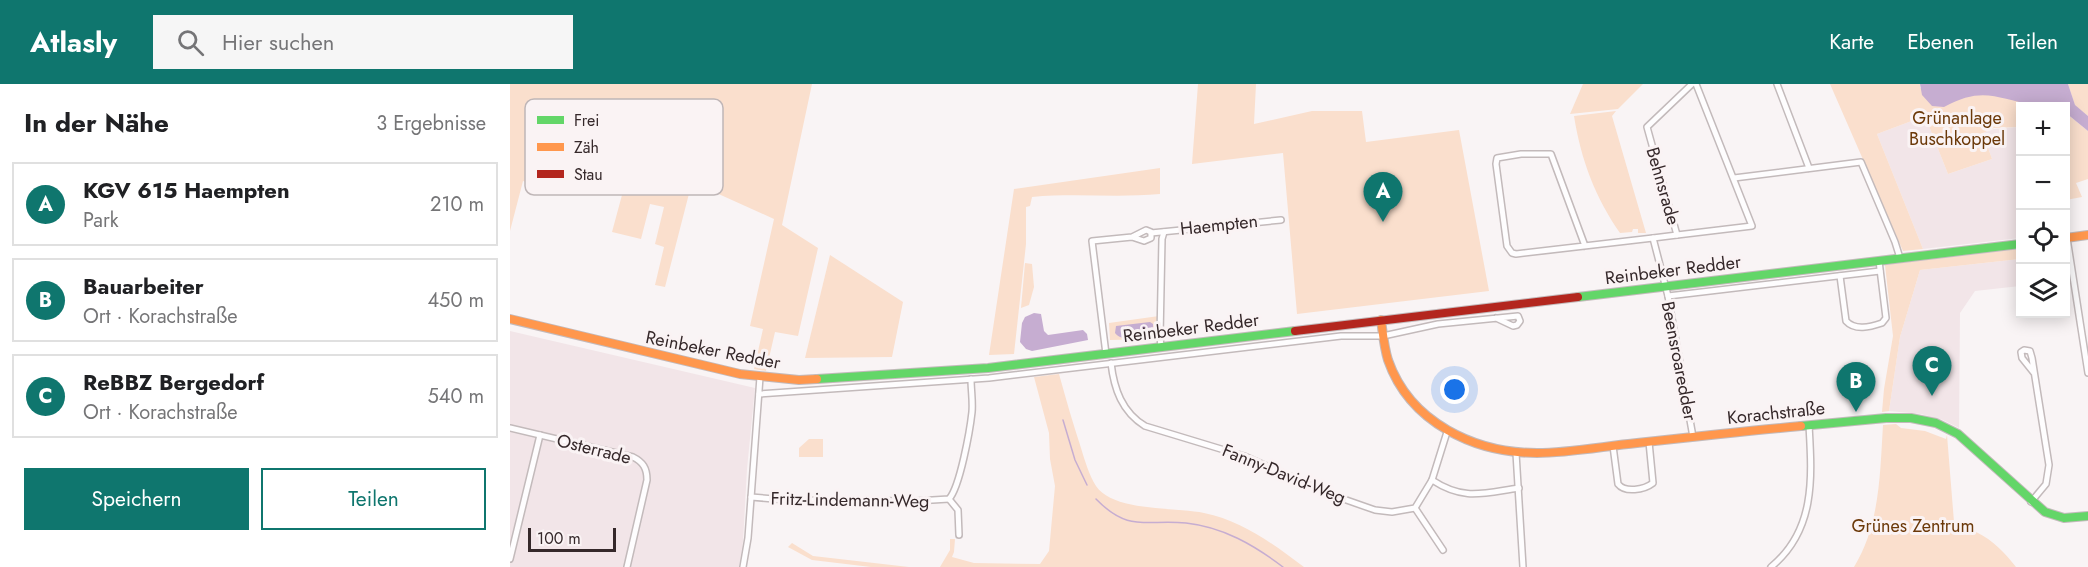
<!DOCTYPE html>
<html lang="de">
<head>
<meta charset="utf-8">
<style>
	body { margin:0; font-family:Jost,sans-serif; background:#f6f6f6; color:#202124 }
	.controls { position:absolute; right:18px; top:18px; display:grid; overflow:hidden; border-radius:0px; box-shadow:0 3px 15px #0003 }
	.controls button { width:54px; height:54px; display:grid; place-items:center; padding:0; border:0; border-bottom:2px solid #e0e0e0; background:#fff; color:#202124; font:30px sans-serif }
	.scale { position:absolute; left:18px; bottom:15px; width:88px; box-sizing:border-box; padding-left:6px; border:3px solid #35282a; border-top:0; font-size:16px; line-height:21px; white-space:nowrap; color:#35282a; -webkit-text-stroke:4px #faf3f4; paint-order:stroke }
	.you { position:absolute; left:945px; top:306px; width:21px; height:21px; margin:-15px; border:4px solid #fff; border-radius:50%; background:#1a73e8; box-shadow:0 0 0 9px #1a73e833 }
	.badge { display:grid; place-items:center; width:39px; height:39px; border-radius:50%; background:#0f766e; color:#fff; font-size:20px; font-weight:700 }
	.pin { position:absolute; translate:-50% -50px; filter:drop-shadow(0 2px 3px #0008) }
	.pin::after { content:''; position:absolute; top:32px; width:21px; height:18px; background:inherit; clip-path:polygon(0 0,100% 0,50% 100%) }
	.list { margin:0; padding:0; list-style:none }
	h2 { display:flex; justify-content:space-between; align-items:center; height:78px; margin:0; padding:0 24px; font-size:26px }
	h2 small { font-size:20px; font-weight:400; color:#757577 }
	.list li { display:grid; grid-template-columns:39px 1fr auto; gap:18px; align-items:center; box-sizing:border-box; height:84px; margin:0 12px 12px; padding:0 12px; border:2px solid #e0e0e0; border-radius:0px }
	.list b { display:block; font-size:22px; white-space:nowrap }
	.list p { margin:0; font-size:20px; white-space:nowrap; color:#757577 }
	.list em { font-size:20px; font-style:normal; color:#757577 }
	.actions { display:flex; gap:12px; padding:18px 24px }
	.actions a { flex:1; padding:14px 0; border:2px solid #0f766e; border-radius:0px; text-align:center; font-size:21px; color:#0f766e }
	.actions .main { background:#0f766e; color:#fff }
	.icon { flex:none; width:33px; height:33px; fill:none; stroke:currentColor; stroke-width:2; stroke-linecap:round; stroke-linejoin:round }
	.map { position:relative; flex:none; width:1578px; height:483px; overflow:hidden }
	header { display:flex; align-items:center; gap:36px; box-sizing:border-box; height:84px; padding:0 30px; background:#0f766e; color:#fff }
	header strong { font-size:28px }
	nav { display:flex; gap:33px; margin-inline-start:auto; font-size:21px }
	.search { width:420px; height:54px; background:#f6f6f6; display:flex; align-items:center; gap:15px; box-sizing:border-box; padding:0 21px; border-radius:0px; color:#757577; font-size:22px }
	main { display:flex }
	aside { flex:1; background:#fff }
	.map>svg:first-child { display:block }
</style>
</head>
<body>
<header>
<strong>Atlasly</strong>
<div class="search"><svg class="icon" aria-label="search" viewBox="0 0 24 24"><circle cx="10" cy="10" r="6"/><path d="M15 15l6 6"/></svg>Hier suchen</div>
<nav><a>Karte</a><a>Ebenen</a><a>Teilen</a></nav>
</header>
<main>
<aside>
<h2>In der Nähe<small>3 Ergebnisse</small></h2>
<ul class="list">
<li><span class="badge">A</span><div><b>KGV 615 Haempten</b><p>Park</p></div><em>210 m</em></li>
<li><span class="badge">B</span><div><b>Bauarbeiter</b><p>Ort · Korachstraße</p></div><em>450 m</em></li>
<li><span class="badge">C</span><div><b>ReBBZ Bergedorf</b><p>Ort · Korachstraße</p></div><em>540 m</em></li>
</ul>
<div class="actions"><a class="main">Speichern</a><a>Teilen</a></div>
</aside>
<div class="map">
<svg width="1578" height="483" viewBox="0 0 1578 483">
	<rect width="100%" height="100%" fill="#f9f4f5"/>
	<!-- built -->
	<g fill="#f2e5e8">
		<polygon points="1415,32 1438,90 1482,75 1473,49 1484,45 1510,43 1510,76 1509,77 1510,82 1510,154 1413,165 1367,50"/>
		<polygon points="1510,175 1510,202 1465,207 1450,229 1449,344 1433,336 1411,330 1379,327 1390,253 1410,186"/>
		<polygon points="0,247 245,304 237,385 233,458 229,483 0,483"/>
	</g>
	<!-- green -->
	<g fill="#fadfcd">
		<polygon points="0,0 302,0 272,141 308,164 288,252 265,248 256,287 244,285 253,245 240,242 264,135 182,98 155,203 145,201 154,163 145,160 154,123 140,120 131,155 102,148 112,111 48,108 13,97 0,147"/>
		<polygon points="688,0 746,0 744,40 802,27 852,27 856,58 949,46 979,207 787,230 773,69 682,80"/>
		<polygon points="1073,0 1133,0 1108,25 1060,30"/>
		<polygon points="1320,0 1410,0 1410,4 1444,14 1461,5 1478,4 1532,22 1510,22 1510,43 1484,44 1473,49 1482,75 1438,90 1415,32 1367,50 1413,165 1393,167"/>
		<polygon points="1558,0 1578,0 1578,32 1565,22"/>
		<path d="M 1106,27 L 1102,32 L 1136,149 L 1128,149 L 1128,145 L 1123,145 L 1122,148 L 1110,149 C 1085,113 1071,76 1064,32 Z"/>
		<polygon points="1556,29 1578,47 1578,95 1566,99 1572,113 1556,116"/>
		<path d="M 650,84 L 650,110 C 607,114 565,109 522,113 L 520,122 L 516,123 L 516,160 L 504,270 L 479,271 L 504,105 Z"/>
		<polygon points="1510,165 1510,175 1410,186 1390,253 1379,327 1372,328 1374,305 1383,252 1375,181"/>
		<polygon points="320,171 393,218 382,273 295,274"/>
		<polygon points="515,179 522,180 524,203 519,221 511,224"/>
		<polygon points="649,232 646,237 646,255 600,256 599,239"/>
		<path d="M 549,290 C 556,315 563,340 571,364 C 575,377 579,391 586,402 C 603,428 667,423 694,429 C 733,437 763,460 794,483 L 430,483 L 440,466 L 440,455 L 445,455 L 444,468 L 442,473 L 464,479 L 530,480 L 539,467 L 545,402 L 540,375 L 539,349 L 524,293 Z"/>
		<path d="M 1386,340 L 1391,344 L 1415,347 L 1436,355 L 1437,351 L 1444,438 C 1450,444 1458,444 1466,448 C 1483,456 1494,468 1506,483 L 1344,483 C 1370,441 1370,389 1373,341 Z"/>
		<polygon points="299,355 313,355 313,373 289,373 289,364"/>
		<polygon points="282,459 303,472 399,483 361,483 302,476 278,463"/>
	</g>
	<!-- water -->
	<g fill="#c6add1">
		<path d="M 1410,0 L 1558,0 L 1565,21 L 1578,32 L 1578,47 L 1556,29 L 1556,22 C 1548,22 1540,23 1532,22 C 1489,17 1476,0 1434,23 L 1422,22 L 1412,11 Z"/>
		<polygon points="524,229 531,230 534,247 538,251 573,246 577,250 578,256 522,267 516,265 510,258 512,239 515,233"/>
		<path d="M 640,238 L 643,240 C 643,245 643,249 639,252 C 628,254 612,258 605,249 L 606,242 Z"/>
	</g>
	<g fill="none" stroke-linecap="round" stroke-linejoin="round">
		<!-- stream -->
		<g stroke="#c6add1" stroke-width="1.5">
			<polyline points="553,336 565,376 577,401"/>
			<path d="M 586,415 C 619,449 636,435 676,439 C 713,443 744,461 773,483"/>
		</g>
		<defs>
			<g id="street">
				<polyline points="1182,0 1137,43 1167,151 1242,142 1186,0"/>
				<polyline points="1267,0 1299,84"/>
				<polyline points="1224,94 1351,78 1385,158 1390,174"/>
				<polyline points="641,149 771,136"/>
				<polyline points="1167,151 1143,154 1158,212 1183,353"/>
				<polyline points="1557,154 1578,289"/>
				<polyline points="1075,162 1041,70 1011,70 987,74 986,80 997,162 1002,169 1006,170 1143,154"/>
				<path d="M 1330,192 L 1336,237 C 1345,247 1360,243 1372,239 L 1376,234 L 1369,177"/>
				<polyline points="1158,212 1370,187"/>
				<polyline points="651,263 650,253 652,155 654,148"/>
				<polyline points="596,270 582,157 622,153 634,157 641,154 641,148 636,146 622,153"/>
				<path d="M 601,279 C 604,305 612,328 635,342 L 734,372 L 825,412 L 865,426 L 882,428 L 905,424 L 922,396 L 937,348"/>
				<polyline points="249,310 479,294 831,252 873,252 928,240 1008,232 1010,237 1007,241 1003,242 986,234"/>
				<path d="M 0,344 L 123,373 C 133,378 137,384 137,396 L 117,483"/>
				<path d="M 1103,362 L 1108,400 C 1115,409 1134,406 1143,399 L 1139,358"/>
				<polyline points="1006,369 1013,483"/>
				<path d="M 922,396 C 954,417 973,409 1009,404"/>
				<path d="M 241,413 L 276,416 L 406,417 L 439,415 C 450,403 460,346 462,328 C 463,317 461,306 461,295"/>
				<polyline points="439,415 448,426 449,451"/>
				<polyline points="1521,418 1536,400 1539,381 1522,274 1520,267 1514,266 1511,268 1512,274 1524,289"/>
				<polyline points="905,424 933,466"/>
				<polyline points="0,475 30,351"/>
				<polyline points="233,483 238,454 250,293"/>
				<path d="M 1261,483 C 1306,446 1302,393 1299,341"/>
			</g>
			<g id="fast">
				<polyline points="1068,213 1510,160"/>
				<polyline points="307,295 478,284 785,247"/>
				<polyline points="1291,342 1376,334 1401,334 1426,339 1448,350 1535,428 1554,434 1578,432"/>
			</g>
			<g id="slow">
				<polyline points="1556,154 1578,151"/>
				<polyline points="0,235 230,290 289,296 307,295"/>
				<path d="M 871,236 C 873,250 874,263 878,276 C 900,339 965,369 1027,369 C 1060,369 1095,362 1127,359 C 1182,353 1237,347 1291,342"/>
			</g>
			<polyline id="jam" points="785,247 1068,213"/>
		</defs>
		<!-- street casing -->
		<use href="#street" stroke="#c3babb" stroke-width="8"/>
		<!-- fast casing -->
		<use href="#fast" stroke="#c3babb" stroke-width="10"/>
		<!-- slow casing -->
		<use href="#slow" stroke="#c3babb" stroke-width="10"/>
		<!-- jam casing -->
		<use href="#jam" stroke="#c3babb" stroke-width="10"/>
		<!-- street -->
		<use href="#street" stroke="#fefdfe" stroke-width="5"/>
		<!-- fast -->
		<use href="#fast" stroke="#63d668" stroke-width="8"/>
		<!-- slow -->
		<use href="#slow" stroke="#ff974d" stroke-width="8"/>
		<!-- jam -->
		<use href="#jam" stroke="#b3261e" stroke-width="8"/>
	</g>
	<g text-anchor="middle" stroke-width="6" stroke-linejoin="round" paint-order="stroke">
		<!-- park labels -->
		<g font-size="18" fill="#6b3909" stroke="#faf3f4">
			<text x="1447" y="40">Grünanlage<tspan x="1447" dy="21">Buschkoppel</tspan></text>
			<text x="1403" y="448">Grünes Zentrum</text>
		</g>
		<!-- street labels -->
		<g font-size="18" fill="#35282a" stroke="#faf3f4">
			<text transform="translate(1153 102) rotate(74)" y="6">Behnsrade</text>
			<text transform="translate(709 141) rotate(-6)" y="6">Haempten</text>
			<text transform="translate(1163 186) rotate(-7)" y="6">Reinbeker Redder</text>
			<text transform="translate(681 244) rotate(-7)" y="6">Reinbeker Redder</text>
			<text transform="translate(203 266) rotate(11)" y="6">Reinbeker Redder</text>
			<text transform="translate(1169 277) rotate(79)" y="6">Beensroaredder</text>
			<text transform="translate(1266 329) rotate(-6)" y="6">Korachstraße</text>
			<text transform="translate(84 365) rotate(14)" y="6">Osterrade</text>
			<text transform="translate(774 390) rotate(22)" y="6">Fanny-David-Weg</text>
			<text transform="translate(340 416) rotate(1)" y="6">Fritz-Lindemann-Weg</text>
		</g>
	</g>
	<!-- legend -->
	<rect x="15" y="15" width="198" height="96" rx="9" fill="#faf3f4" stroke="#bfb6b7" stroke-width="1.5"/>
	<rect x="27" y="32" width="27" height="8" fill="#63d668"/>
	<rect x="27" y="59" width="27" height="8" fill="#ff974d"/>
	<rect x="27" y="86" width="27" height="8" fill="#b3261e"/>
	<g font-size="16" fill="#35282a">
		<text x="64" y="42">Frei</text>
		<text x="64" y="69">Zäh</text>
		<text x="64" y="96">Stau</text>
	</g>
</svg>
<div class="controls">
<button>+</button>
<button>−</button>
<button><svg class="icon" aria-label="locate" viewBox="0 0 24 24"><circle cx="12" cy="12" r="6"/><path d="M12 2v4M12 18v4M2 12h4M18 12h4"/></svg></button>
<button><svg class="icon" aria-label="layers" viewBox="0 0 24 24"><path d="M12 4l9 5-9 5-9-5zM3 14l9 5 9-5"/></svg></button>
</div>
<div class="scale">100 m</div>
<div class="you"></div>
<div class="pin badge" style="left:873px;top:138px">A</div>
<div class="pin badge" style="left:1346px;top:328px">B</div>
<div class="pin badge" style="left:1422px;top:312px">C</div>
</div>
</main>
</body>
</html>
